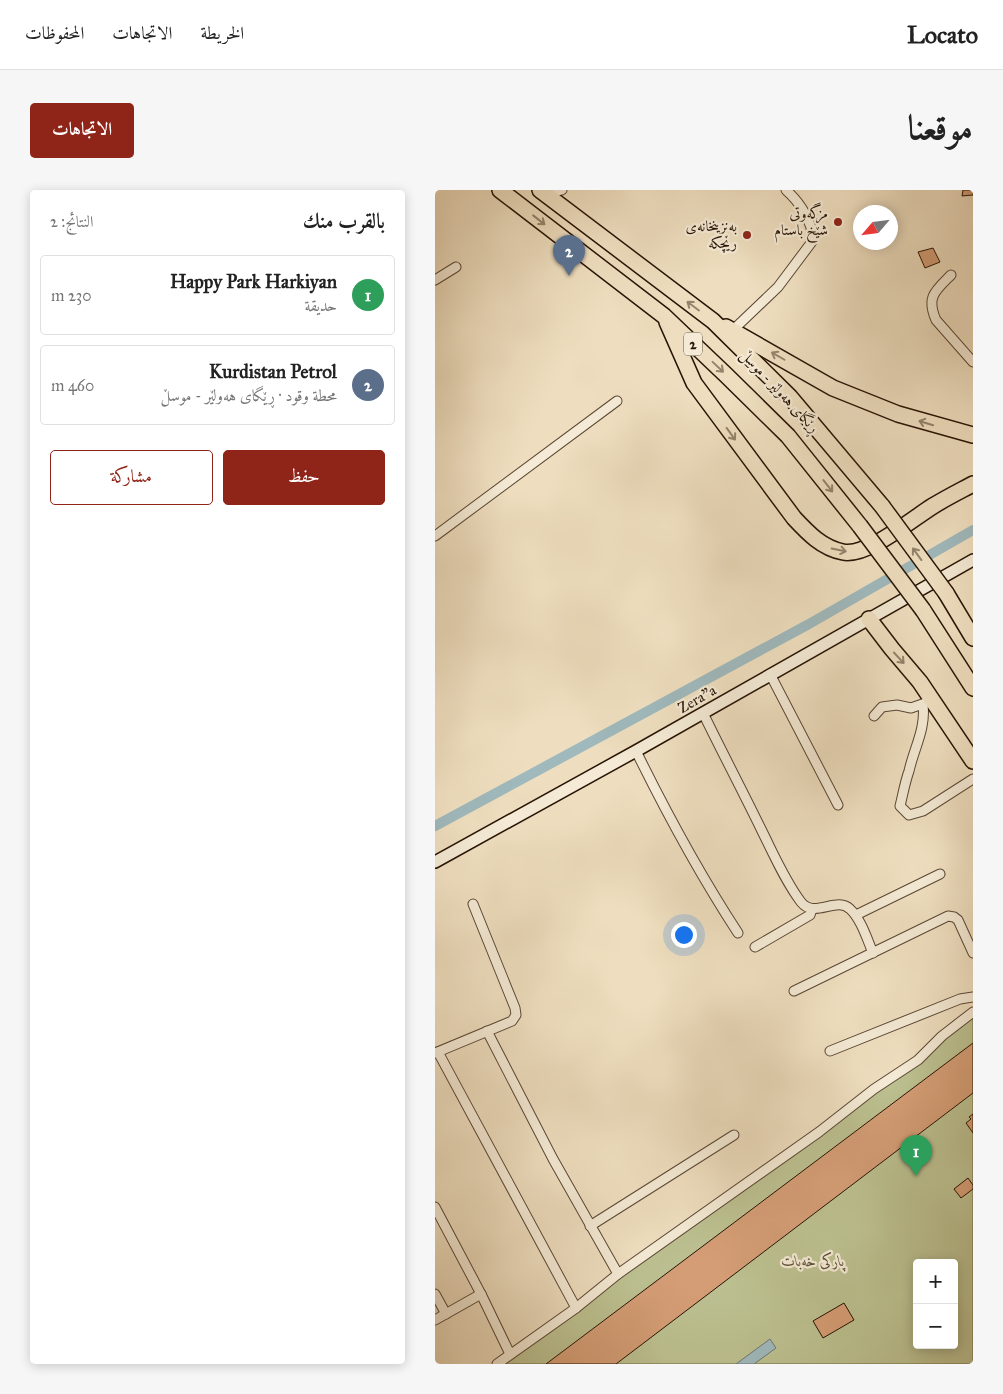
<!DOCTYPE html>
<html lang="ar">
<head>
<meta charset="utf-8">
<style>
	body { margin:0; font-family:"IM FELL Great Primer",Amiri,serif; background:#f6f6f6; color:#222; direction:rtl }
	.controls { position:absolute; right:15px; bottom:15px; display:grid; overflow:hidden; border-radius:5px; box-shadow:0 2px 12px #0003 }
	.controls button { width:45px; height:45px; display:grid; place-items:center; padding:0; border:0; border-bottom:1px solid #e0e0e0; background:#fff; color:#222; font:25px sans-serif }
	.compass { position:absolute; left:418px; top:15px; width:45px; height:45px; border-radius:50%; background:#fff; box-shadow:0 2px 12px #0003; rotate:242deg }
	.you { position:absolute; left:248px; top:744px; width:18px; height:18px; margin:-12px; border:4px solid #fff; border-radius:50%; background:#1a73e8; box-shadow:0 0 0 8px #1a73e833 }
	.badge { display:grid; place-items:center; width:32px; height:32px; border-radius:50%; background:#8f2418; color:#fff; font-size:16px; font-weight:700 }
	.pin { position:absolute; translate:-50% -41px; filter:drop-shadow(0 1px 2px #0008) }
	.pin::after { content:''; position:absolute; top:26px; width:18px; height:15px; background:inherit; clip-path:polygon(0 0,100% 0,50% 100%) }
	.list { margin:0; padding:0; list-style:none }
	h2 { display:flex; justify-content:space-between; align-items:center; height:65px; margin:0; padding:0 20px; font-size:21px }
	h2 small { font-size:16px; font-weight:400; color:#767676 }
	.list li { display:grid; grid-template-columns:32px 1fr auto; gap:15px; align-items:center; box-sizing:border-box; height:80px; margin:0 10px 10px; padding:0 10px; border:1px solid #e0e0e0; border-radius:5px }
	.list b { display:block; font-size:19px; white-space:nowrap }
	.list p { margin:0; font-size:16px; white-space:nowrap; color:#767676 }
	.list em { font-size:16px; font-style:normal; color:#767676 }
	.actions { display:flex; gap:10px; padding:15px 20px }
	.actions a { flex:1; padding:11px 0; border:1px solid #8f2418; border-radius:5px; text-align:center; font-size:18px; color:#8f2418 }
	.actions .main { background:#8f2418; color:#fff }
	.map { position:relative; flex:none; width:538px; height:1174px; overflow:hidden; direction:ltr; border-radius:5px }
	header { display:flex; align-items:center; gap:30px; box-sizing:border-box; height:70px; padding:0 25px; background:#fff; border-bottom:1px solid #e0e0e0 }
	header strong { font-size:24px }
	nav { display:flex; gap:28px; margin-inline-start:auto; font-size:18px }
	.intro { display:flex; align-items:center; justify-content:space-between; box-sizing:border-box; height:120px; padding:0 30px }
	h1 { margin:0; font-size:35px }
	.button { padding:12px 22px; border-radius:5px; background:#8f2418; color:#fff; font-size:18px; font-weight:700 }
	main { display:flex; gap:30px; padding:0 30px }
	aside { flex:1; background:#fff; border-radius:5px; box-shadow:0 2px 12px #0003 }
	.map>svg:first-child { display:block }
</style>
</head>
<body>
<header>
<strong>Locato</strong>
<nav><a>الخريطة</a><a>الاتجاهات</a><a>المحفوظات</a></nav>
</header>
<div class="intro"><h1>موقعنا</h1><a class="button">الاتجاهات</a></div>
<main>
<div class="map">
<svg width="538" height="1174" viewBox="0 0 538 1174">
	<rect width="100%" height="100%" fill="#eedebf"/>
	<filter id="stains"><feTurbulence type="fractalNoise" baseFrequency=".004" numOctaves="4"/><feColorMatrix values="0 0 0 0 .2 0 0 0 0 .09 0 0 0 0 .02 0 0 0 .5 -.17"/></filter>
	<radialGradient id="worn" r=".72"><stop offset=".6" stop-color="#630" stop-opacity="0"/><stop offset="1" stop-color="#630" stop-opacity=".3"/></radialGradient>
	<!-- green -->
	<path fill="#bcc090" stroke="#726a4a" fill-rule="evenodd" d="M 538,824 L 538,1174 L 64,1174 ZM 482,1073 L 519,1073 L 519,1155 L 482,1155 Z"/>
	<!-- water -->
	<polygon fill="#9fb9bd" stroke="#6f7773" points="335,1149 341,1158 319,1174 301,1174"/>
	<g fill="none" stroke-linecap="round" stroke-linejoin="round">
		<!-- canal -->
		<polyline stroke="#9fb9bd" stroke-width="10" points="0,636 374,434 538,340"/>
	</g>
	<!-- building -->
	<g fill="#d49d75" stroke="#281405">
		<polygon points="528,0 538,0 538,5 527,6"/>
		<polygon points="498,58 505,72 490,78 483,62"/>
		<polygon points="538,853 538,903 181,1174 111,1174"/>
		<polygon points="538,924 538,943 531,933 536,929 534,927"/>
		<polygon points="533,988 538,995 538,999 526,1008 519,999"/>
		<polygon points="409,1113 419,1130 388,1148 378,1131"/>
	</g>
	<g fill="none" stroke-linecap="round" stroke-linejoin="round">
		<defs>
			<g id="street">
				<polyline points="111,4 127,0"/>
				<path d="M 516,85 C 500,101 491,107 501,130 L 538,172"/>
				<polyline points="0,90 21,77"/>
				<path d="M 298,140 L 343,97 L 379,49 C 375,29 367,14 351,0"/>
				<polyline points="0,346 182,211"/>
				<polyline points="335,484 403,615"/>
				<path d="M 488,515 C 491,539 479,558 474,581 C 470,592 468,604 465,616 L 474,625 L 488,621 L 538,589"/>
				<path d="M 268,523 C 287,562 307,600 326,639 C 338,663 350,691 366,712 C 379,729 402,706 415,719 C 426,729 432,749 438,763"/>
				<polyline points="439,526 447,517 462,515 476,518 493,512"/>
				<path d="M 201,561 C 232,624 265,685 303,743"/>
				<polyline points="421,725 505,684"/>
				<polyline points="320,757 375,725 377,719"/>
				<polyline points="359,801 513,726 519,727 523,730 538,763"/>
				<polyline points="52,841 118,969 183,1084"/>
				<polyline points="395,861 525,809 538,807"/>
				<polyline points="3,862 141,1118"/>
				<polyline points="0,863 77,831 81,825 80,818 38,714"/>
				<polyline points="0,1017 46,1104 75,1164"/>
				<polyline points="155,1036 299,945"/>
				<polyline points="0,1104 11,1124"/>
				<polyline points="0,1130 46,1104"/>
				<polyline points="62,1174 141,1118 183,1084 384,942 439,899 483,870 507,846 538,822"/>
			</g>
			<polyline id="secondary" points="0,672 201,561 538,370"/>
			<g id="highway">
				<polyline points="65,0 229,126 291,185 353,246 425,336"/>
				<polyline points="105,0 278,131 355,207 447,316"/>
				<path d="M 232,132 L 259,193 L 359,328 C 373,343 387,358 408,362 C 432,367 477,329 498,316 C 511,308 525,301 538,294"/>
				<polyline points="291,137 398,198 463,224 538,245"/>
				<polyline points="511,403 538,448"/>
				<polyline points="488,420 538,498"/>
				<polyline points="434,429 457,459 485,492 538,571"/>
			</g>
		</defs>
		<!-- street casing -->
		<use href="#street" stroke="#5a4634" stroke-width="11"/>
		<!-- secondary casing -->
		<use href="#secondary" stroke="#281405" stroke-width="14"/>
		<!-- highway casing -->
		<use href="#highway" stroke="#281405" stroke-width="18"/>
		<!-- street -->
		<use href="#street" stroke="#f4ead5" stroke-width="9"/>
		<!-- secondary -->
		<use href="#secondary" stroke="#f4ead5" stroke-width="11"/>
		<!-- highway -->
		<use href="#highway" stroke="#eedebf" stroke-width="15"/>
		<defs>
			<g id="highway-bridge">
				<polyline points="447,316 511,403"/>
				<polyline points="425,336 488,420"/>
			</g>
		</defs>
		<!-- highway-bridge casing -->
		<use href="#highway-bridge" stroke="#281405" stroke-width="18" stroke-linecap="butt"/>
		<!-- highway-bridge -->
		<use href="#highway-bridge" stroke="#eedebf" stroke-width="15"/>
	</g>
	<!-- one-way arrows -->
	<defs><path id="oneway-shaft" d="M-6 0H5M1.5-3L5.5 0L1.5 3" fill="none" stroke-width="1.6" stroke-linecap="round" stroke-linejoin="round" transform="scale(1.25)"/></defs>
	<g stroke="#95836b">
		<use href="#oneway-shaft" transform="translate(104 30) rotate(38)"/>
		<use href="#oneway-shaft" transform="translate(258 116) rotate(-143)"/>
		<use href="#oneway-shaft" transform="translate(343 166) rotate(-150)"/>
		<use href="#oneway-shaft" transform="translate(283 177) rotate(43)"/>
		<use href="#oneway-shaft" transform="translate(491 233) rotate(-163)"/>
		<use href="#oneway-shaft" transform="translate(296 244) rotate(54)"/>
		<use href="#oneway-shaft" transform="translate(393 296) rotate(52)"/>
		<use href="#oneway-shaft" transform="translate(404 360) rotate(11)"/>
		<use href="#oneway-shaft" transform="translate(482 364) rotate(-126)"/>
		<use href="#oneway-shaft" transform="translate(464 468) rotate(47)"/>
	</g>
	<!-- markers -->
	<g fill="#8f2418" stroke="#f4ead5" stroke-width="2">
		<circle cx="403" cy="32" r="5"/>
		<circle cx="312" cy="45" r="5"/>
	</g>
	<g text-anchor="middle" stroke-width="4.5" stroke-linejoin="round" paint-order="stroke">
		<!-- shield labels -->
		<rect fill="#f4ead5" stroke="#655443" stroke-width="1" x="249" y="142.5" width="18" height="23" rx="4"/>
		<g font-size="14" font-weight="bold" fill="#281405">
			<text x="258" y="159">2</text>
		</g>
		<!-- poi labels -->
		<g font-size="15" fill="#281405" stroke="#f4ead5" text-anchor="end">
			<text x="393" y="28">مزگەوتی<tspan x="393" dy="17">شێخ باستام</tspan></text>
			<text x="302" y="41">بەنزینخانەی<tspan x="302" dy="17">رێچکە</tspan></text>
		</g>
		<!-- street labels -->
		<g font-size="15" fill="#281405" stroke="#f4ead5">
			<text transform="translate(345 201) rotate(47)" y="5">ڕێگای هەولێر - موسڵ</text>
			<text transform="translate(262 509) rotate(-30)" y="5">Zera"a</text>
		</g>
		<!-- park labels -->
		<g font-size="15" font-style="italic" fill="#5c5036" stroke="#f4ead5">
			<text x="378" y="1076">پارکی خەبات</text>
		</g>
	</g>
	<rect width="100%" height="100%" filter="url(#stains)"/>
	<rect width="100%" height="100%" fill="url(#worn)"/>
</svg>
<div class="controls">
<button>+</button>
<button>−</button>
</div>
<svg class="compass" viewBox="-18 -18 36 36"><path d="M0-13l5 13h-10z" fill="#e53935"/><path d="M0 13l5-13h-10z" fill="#767676"/></svg>
<div class="you"></div>
<div class="pin badge" style="left:481px;top:986px;background:#2e9e5b">1</div>
<div class="pin badge" style="left:134px;top:86px;background:#5c6f8a">2</div>
</div>
<aside>
<h2>بالقرب منك<small>النتائج: 2</small></h2>
<ul class="list">
<li><span class="badge" style="background:#2e9e5b">1</span><div><b>Happy Park Harkiyan</b><p>حديقة</p></div><em>230 m</em></li>
<li><span class="badge" style="background:#5c6f8a">2</span><div><b>Kurdistan Petrol</b><p>محطة وقود · ڕێگای هەولێر - موسڵ</p></div><em>460 m</em></li>
</ul>
<div class="actions"><a class="main">حفظ</a><a>مشاركة</a></div>
</aside>
</main>
</body>
</html>
